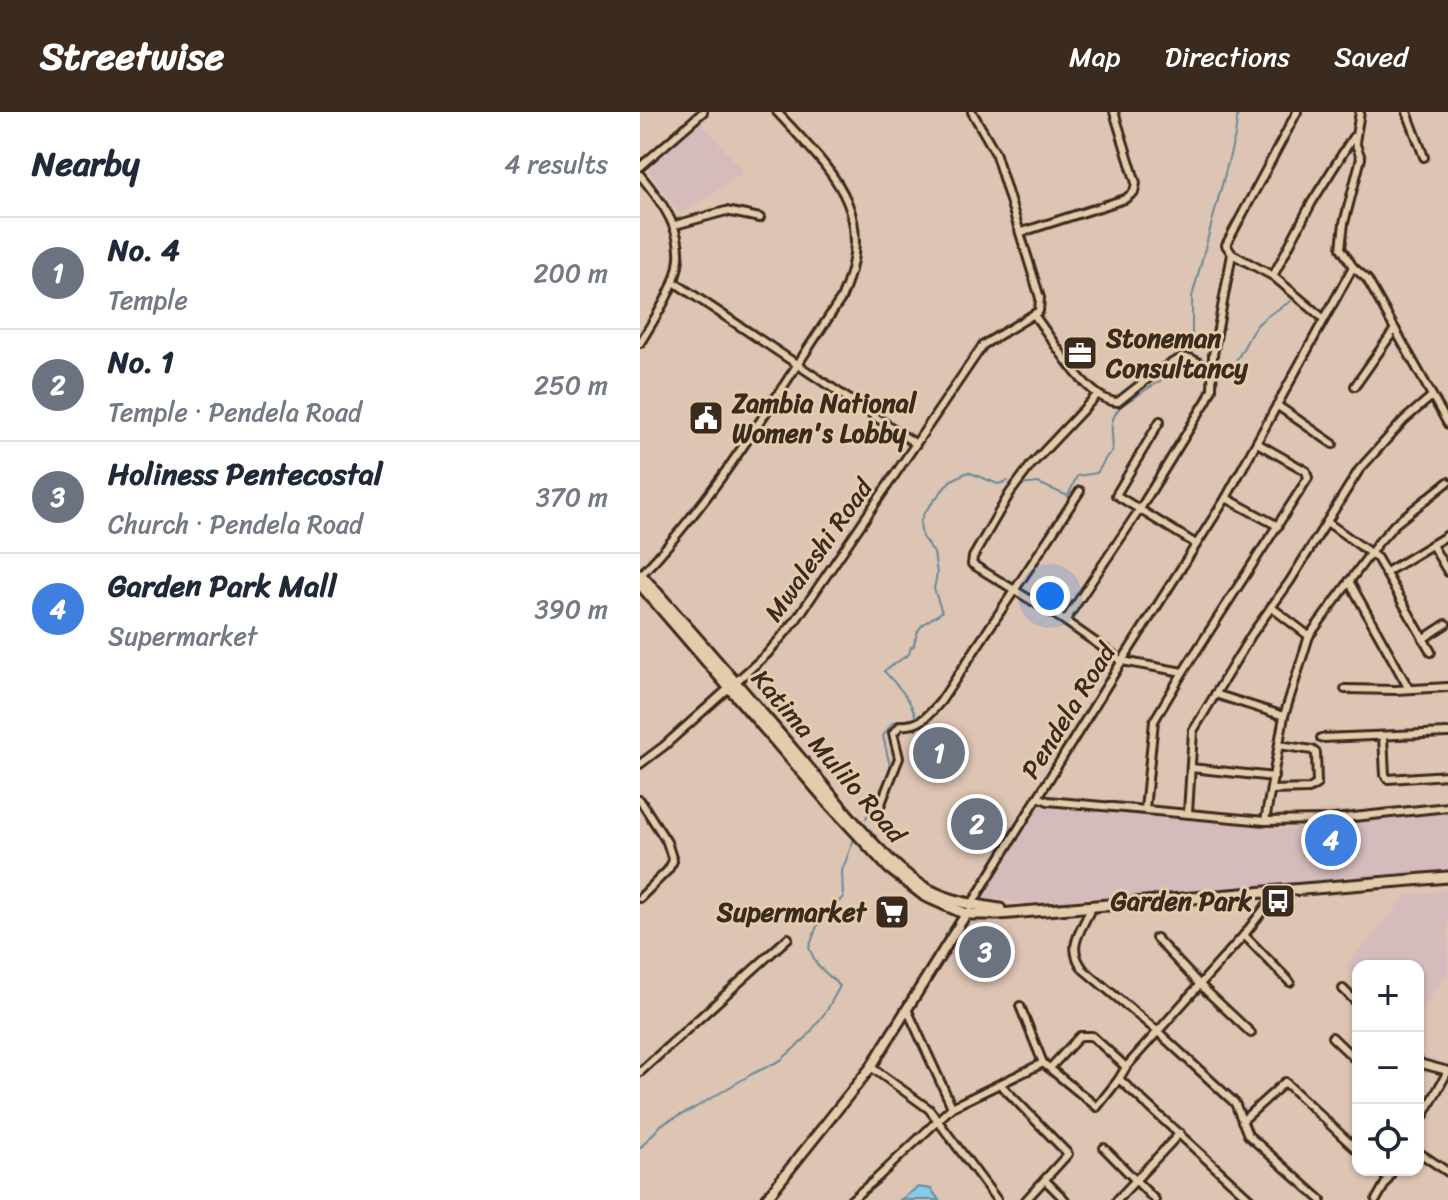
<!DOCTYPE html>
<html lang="en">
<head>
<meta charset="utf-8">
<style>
	body { margin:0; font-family:Sriracha,sans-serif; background:#f2f2f3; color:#1f2937 }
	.controls { position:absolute; right:24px; bottom:24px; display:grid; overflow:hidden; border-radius:16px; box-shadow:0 2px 6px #0004 }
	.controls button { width:72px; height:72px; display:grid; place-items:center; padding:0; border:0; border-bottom:2px solid #e0e1e3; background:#fff; color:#1f2937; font:40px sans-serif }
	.you { position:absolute; left:410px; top:484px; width:28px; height:28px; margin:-20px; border:6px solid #fff; border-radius:50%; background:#1a73e8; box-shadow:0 0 0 12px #1a73e833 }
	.badge { display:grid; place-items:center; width:52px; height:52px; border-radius:50%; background:#3b2a1e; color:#fff; font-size:26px; font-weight:700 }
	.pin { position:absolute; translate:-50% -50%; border:4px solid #fff; box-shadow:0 2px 8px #0006 }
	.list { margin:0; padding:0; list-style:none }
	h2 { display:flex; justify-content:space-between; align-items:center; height:104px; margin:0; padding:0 32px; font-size:34px }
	h2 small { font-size:26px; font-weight:400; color:#747a83 }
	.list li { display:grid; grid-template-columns:52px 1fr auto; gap:24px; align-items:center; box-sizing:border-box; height:112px; padding:0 32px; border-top:2px solid #e0e1e3 }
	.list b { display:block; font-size:30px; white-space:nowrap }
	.list p { margin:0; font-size:26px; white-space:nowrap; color:#747a83 }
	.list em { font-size:26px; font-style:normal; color:#747a83 }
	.icon { flex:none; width:44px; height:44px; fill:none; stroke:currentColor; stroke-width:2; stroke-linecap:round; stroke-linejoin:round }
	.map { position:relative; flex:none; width:808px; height:1088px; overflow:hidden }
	header { display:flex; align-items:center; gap:48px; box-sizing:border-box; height:112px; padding:0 40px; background:#3b2a1e; color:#fff }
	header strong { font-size:38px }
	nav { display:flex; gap:44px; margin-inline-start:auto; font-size:28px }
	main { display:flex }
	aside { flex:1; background:#fff }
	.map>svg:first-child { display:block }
</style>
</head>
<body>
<header>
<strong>Streetwise</strong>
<nav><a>Map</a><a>Directions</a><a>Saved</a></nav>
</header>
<main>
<aside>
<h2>Nearby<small>4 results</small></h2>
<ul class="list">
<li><span class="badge" style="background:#6b7280">1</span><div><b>No. 4</b><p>Temple</p></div><em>200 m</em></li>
<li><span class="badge" style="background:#6b7280">2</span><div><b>No. 1</b><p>Temple · Pendela Road</p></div><em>250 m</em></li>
<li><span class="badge" style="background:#6b7280">3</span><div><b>Holiness Pentecostal</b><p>Church · Pendela Road</p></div><em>370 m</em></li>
<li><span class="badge" style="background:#3f7fe0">4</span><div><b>Garden Park Mall</b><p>Supermarket</p></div><em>390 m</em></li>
</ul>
</aside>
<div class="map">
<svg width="808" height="1088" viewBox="0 0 808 1088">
	<rect width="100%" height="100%" fill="#ddc4b3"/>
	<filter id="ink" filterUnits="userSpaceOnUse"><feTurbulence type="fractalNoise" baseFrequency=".0125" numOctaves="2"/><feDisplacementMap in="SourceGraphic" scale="16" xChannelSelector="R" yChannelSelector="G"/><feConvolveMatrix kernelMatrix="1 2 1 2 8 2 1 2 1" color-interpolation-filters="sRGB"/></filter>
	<g filter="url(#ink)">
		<!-- built -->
		<g fill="#d6bbbd">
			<polygon points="60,9 104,60 41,102 8,57"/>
			<polygon points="400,694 647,717 710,707 808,699 808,761 387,791 341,786"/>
			<polygon points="808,778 808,865 805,864 778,903 778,854 718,854 718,866 705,855 766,784"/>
		</g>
		<!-- water -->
		<polygon fill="#88cae9" stroke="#698a98" stroke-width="2" points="278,1075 291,1077 299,1088 260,1088"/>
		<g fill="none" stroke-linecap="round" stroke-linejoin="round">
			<!-- stream -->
			<g stroke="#698a98" stroke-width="2">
				<polyline points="552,244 552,185 595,24 598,0"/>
				<path d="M 574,261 C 599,262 604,226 619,211 C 628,202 641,196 651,189"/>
				<path d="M 380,373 L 398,371 L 428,384 L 437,364 L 457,361 L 467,344 L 472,340 C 475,322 465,312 481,294 L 549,250 L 568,260"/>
				<path d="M 226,706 L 251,658 L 243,624 L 253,610 L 276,606 C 271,587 257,573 244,559 L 269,542 L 271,535 L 274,534 C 276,513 286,510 302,500 L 294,477 L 297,462 L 294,441 L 282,425 L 280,411 L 284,401 L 310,369 L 328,360 L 358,372 L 368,369"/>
				<polyline points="0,1036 22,1012 53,997 110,963 141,948 166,926 187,898 200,874 177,853 169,836 177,814 203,785 202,759 214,727"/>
			</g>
			<defs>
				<g id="minor">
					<polyline points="657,0 586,133 592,142 633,164 684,207"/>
					<polyline points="720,0 715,30 721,46 704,111 701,136 713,155 727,167 808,312"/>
					<polyline points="767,0 784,45"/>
					<polyline points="0,55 63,0"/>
					<path d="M 0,63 C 59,134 45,158 0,231"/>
					<polyline points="35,113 86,99 120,106"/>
					<polyline points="382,120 485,87 494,80 496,71 474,0"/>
					<polyline points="633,164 672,90 713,25"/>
					<polyline points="34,170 276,332"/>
					<path d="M 394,203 C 413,227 447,290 478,290 C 490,281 535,242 549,246 C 558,248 563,256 572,258"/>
					<polyline points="715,274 755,217"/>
					<polyline points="456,284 391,353 370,381 333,445 332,452 425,509 482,549 543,560 668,366 666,359 617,331"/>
					<polyline points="638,294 693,332"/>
					<polyline points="520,309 476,383 556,432"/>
					<polyline points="586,386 638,414"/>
					<polyline points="687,410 737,446 791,540"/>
					<polyline points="792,433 808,460"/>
					<polyline points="745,461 808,423"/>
					<path d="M 0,464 C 79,382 137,281 201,187 C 239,99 193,61 137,0"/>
					<polyline points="709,469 769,577"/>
					<polyline points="631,495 669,524"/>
					<polyline points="425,509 500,397 567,288 572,277 573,243 592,142"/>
					<polyline points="783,527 806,512"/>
					<polyline points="705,577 756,578 808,575"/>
					<polyline points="575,582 644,604"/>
					<polyline points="743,624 745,663 748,667 808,663"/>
					<polyline points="681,626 808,621"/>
					<polyline points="0,652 24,634 127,542 156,508 343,233 399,199 400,186 355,40 332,0"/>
					<polyline points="551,656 634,665"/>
					<polyline points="631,678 669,677 677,672 676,641 672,638 639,633"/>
					<polyline points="398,685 408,689 625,709 685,708 808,695"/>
					<polyline points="0,688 27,730 33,749 28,758 0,786"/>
					<path d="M 240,694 L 259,646 L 253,621 L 261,613 C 280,615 290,602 301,589 L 440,379"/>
					<polyline points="505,697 514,609 543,560"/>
					<polyline points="548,701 553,619 612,522 650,469 719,358 764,308 792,284"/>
					<polyline points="625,709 644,604 669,524 738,431 755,412 808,370"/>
					<path d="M 452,794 C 441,820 425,834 444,858 L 517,919 L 595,991 L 608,1023 L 681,1088"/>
					<polyline points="330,795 482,549 586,386 713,155"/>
					<polyline points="604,823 650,870"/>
					<polyline points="516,826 559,872 611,921"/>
					<polyline points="703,877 718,892"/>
					<polyline points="380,894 403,951"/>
					<polyline points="267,897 312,995"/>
					<polyline points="692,925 718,950"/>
					<polyline points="778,949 782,952 808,959"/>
					<polyline points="231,955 289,997 357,1088"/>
					<polyline points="486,955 479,967 611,1088"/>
					<polyline points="410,956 440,924 452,924 486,955 604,823 637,780"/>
					<polyline points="0,960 148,826"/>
					<polyline points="361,973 428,1042 386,1088"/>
					<polyline points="602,1009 645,970 718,1039"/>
					<polyline points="778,1014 808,959"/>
					<polyline points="464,1036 515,1088"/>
					<polyline points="778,1040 808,1060"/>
					<polyline points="739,1058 748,1067"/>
					<polyline points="405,1068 425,1088"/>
					<polyline points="211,1088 236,1067 312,995 403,951 457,995 479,967"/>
					<polyline points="477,1088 540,1021"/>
					<polyline points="736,1088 753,1058"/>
				</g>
				<polyline id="tertiary" points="125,1088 231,955 326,802"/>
				<g id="secondary">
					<path d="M 0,462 C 56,525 111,588 165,652 C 196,688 248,757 289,778 C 312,790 335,793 360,797"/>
					<polyline points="0,472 188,690 249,756 285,784 303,792 326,802 359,802 808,765"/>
				</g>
			</defs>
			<!-- minor casing -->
			<use href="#minor" stroke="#3b2a1e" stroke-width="12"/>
			<!-- tertiary casing -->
			<use href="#tertiary" stroke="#3b2a1e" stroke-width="14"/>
			<!-- secondary casing -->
			<use href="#secondary" stroke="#3b2a1e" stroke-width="15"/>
			<!-- minor -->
			<use href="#minor" stroke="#e3cbab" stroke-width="6"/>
			<!-- tertiary -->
			<use href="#tertiary" stroke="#e3cbab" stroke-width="8"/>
			<!-- secondary -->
			<use href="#secondary" stroke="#e3cbab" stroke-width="9"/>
		</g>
	</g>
	<!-- icons -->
	<defs>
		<symbol id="office-square" viewBox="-11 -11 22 22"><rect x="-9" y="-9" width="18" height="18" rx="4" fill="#3b2a1e" stroke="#e3cbab"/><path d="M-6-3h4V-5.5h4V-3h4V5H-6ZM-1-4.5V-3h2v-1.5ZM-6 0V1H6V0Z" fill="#fff"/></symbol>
		<symbol id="civic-square" viewBox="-11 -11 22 22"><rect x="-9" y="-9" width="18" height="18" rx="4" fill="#3b2a1e" stroke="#e3cbab"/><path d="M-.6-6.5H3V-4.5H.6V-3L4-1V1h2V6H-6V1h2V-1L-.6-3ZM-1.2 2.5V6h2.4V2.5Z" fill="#fff"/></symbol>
		<symbol id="bus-square" viewBox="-11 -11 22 22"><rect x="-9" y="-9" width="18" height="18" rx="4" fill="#3b2a1e" stroke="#e3cbab"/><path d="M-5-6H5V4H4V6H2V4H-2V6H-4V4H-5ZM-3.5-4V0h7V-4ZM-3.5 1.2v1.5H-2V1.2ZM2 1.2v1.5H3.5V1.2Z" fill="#fff"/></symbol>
		<symbol id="supermarket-square" viewBox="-11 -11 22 22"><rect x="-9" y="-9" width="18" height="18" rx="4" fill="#3b2a1e" stroke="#e3cbab"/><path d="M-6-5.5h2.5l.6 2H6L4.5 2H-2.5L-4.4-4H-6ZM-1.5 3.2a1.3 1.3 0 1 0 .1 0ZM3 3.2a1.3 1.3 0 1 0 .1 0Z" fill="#fff"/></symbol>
	</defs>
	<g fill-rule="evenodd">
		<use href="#office-square" x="420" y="221" width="40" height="40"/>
		<use href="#civic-square" x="46" y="286" width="40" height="40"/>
		<use href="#bus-square" x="618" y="769" width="40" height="40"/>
		<use href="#supermarket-square" x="232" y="780" width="40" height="40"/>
	</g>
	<g text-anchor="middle" stroke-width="6" stroke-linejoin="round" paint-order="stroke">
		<!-- poi labels -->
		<g font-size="26" font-weight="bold" fill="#3b2a1e" stroke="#e3cbab" text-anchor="start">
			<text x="466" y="235">Stoneman<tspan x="466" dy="30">Consultancy</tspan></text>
			<text x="92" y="300">Zambia National<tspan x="92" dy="30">Women's Lobby</tspan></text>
			<text x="612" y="798" text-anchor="end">Garden Park</text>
			<text x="226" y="809" text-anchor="end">Supermarket</text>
		</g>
		<!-- street labels -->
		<g font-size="26" fill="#3b2a1e" stroke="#e3cbab">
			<text transform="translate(178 438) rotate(-55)" y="9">Mwaleshi Road</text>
			<text transform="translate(428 599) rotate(-58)" y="9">Pendela Road</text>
			<text transform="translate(189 644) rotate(49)" y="9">Katima Mulilo Road</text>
		</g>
	</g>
</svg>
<div class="controls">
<button>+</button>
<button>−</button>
<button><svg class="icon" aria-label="locate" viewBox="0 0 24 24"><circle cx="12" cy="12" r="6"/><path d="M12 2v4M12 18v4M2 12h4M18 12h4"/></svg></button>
</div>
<div class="you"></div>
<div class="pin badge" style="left:299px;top:641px;background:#6b7280">1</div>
<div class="pin badge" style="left:337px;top:712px;background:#6b7280">2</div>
<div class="pin badge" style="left:345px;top:840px;background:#6b7280">3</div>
<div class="pin badge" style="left:691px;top:728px;background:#3f7fe0">4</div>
</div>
</main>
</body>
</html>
